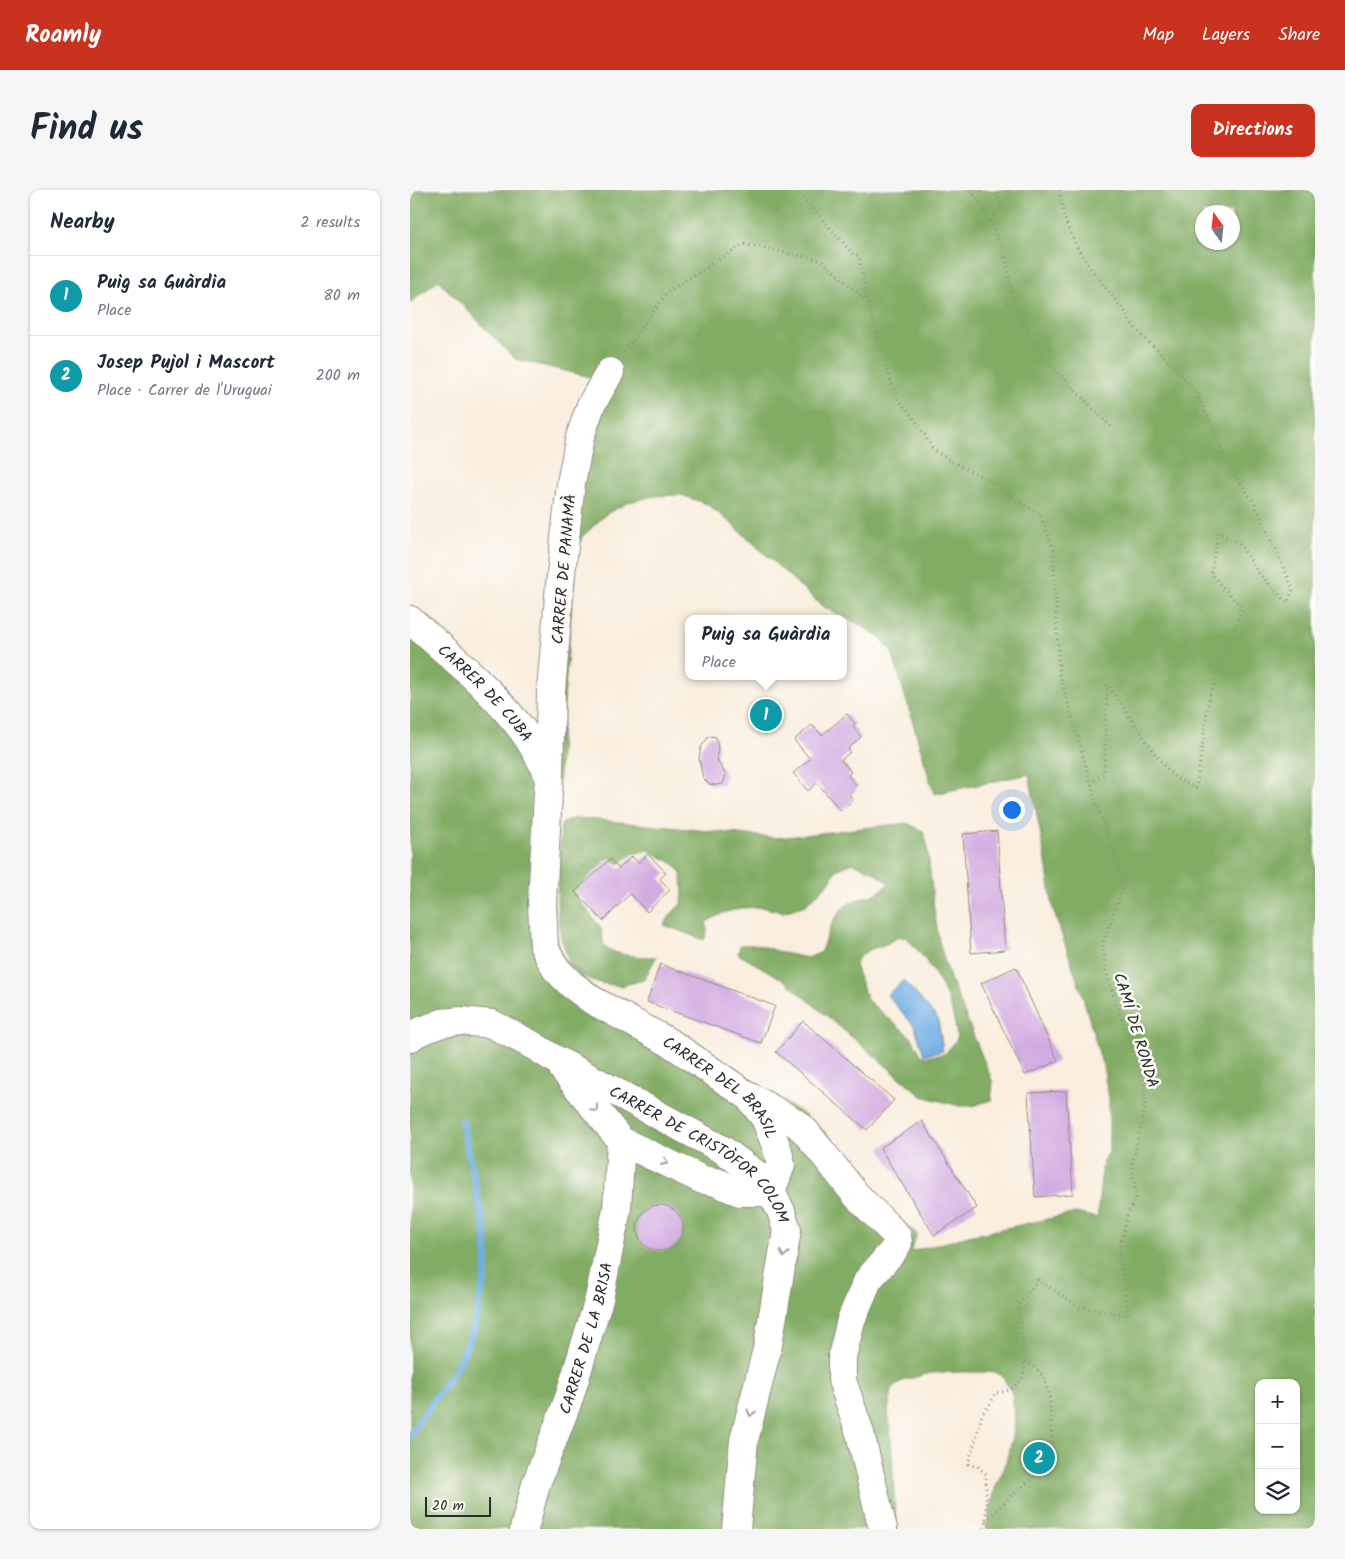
<!DOCTYPE html>
<html lang="en">
<head>
<meta charset="utf-8">
<style>
	body { margin:0; font-family:Kalam,sans-serif; background:#f6f6f7; color:#1f2937 }
	.controls { position:absolute; right:15px; bottom:15px; display:grid; overflow:hidden; border-radius:10px; box-shadow:0 1px 4px #0004 }
	.controls button { width:45px; height:45px; display:grid; place-items:center; padding:0; border:0; border-bottom:1px solid #e0e1e3; background:#fff; color:#1f2937; font:25px sans-serif }
	.compass { position:absolute; left:785px; top:15px; width:45px; height:45px; border-radius:50%; background:#fff; box-shadow:0 1px 4px #0004; rotate:345deg }
	.scale { position:absolute; left:15px; bottom:12px; width:66px; box-sizing:border-box; padding-left:5px; border:2px solid #2b2b2b; border-top:0; font-size:14px; line-height:18px; white-space:nowrap; color:#2b2b2b; -webkit-text-stroke:4px #fdfcf7; paint-order:stroke }
	.you { position:absolute; left:601px; top:619px; width:18px; height:18px; margin:-12px; border:4px solid #fff; border-radius:50%; background:#1a73e8; box-shadow:0 0 0 8px #1a73e833 }
	.badge { display:grid; place-items:center; width:32px; height:32px; border-radius:50%; background:#c8321e; color:#fff; font-size:16px; font-weight:700 }
	.pin { position:absolute; translate:-50% -50%; border:2px solid #fff; box-shadow:0 1px 5px #0006 }
	.popup { position:absolute; left:275px; top:425px; width:162px; height:65px; box-sizing:border-box; display:grid; place-content:center; border-radius:10px; background:#fff; filter:drop-shadow(0 1px 4px #0005); font-size:16px; white-space:nowrap; color:#747a83 }
	.popup b { font-size:19px; color:#1f2937 }
	.popup::after { content:''; position:absolute; left:50%; top:100%; margin-left:-10px; border:10px solid transparent; border-top-color:#fff }
	.list { margin:0; padding:0; list-style:none }
	h2 { display:flex; justify-content:space-between; align-items:center; height:65px; margin:0; padding:0 20px; font-size:21px }
	h2 small { font-size:16px; font-weight:400; color:#747a83 }
	.list li { display:grid; grid-template-columns:32px 1fr auto; gap:15px; align-items:center; box-sizing:border-box; height:80px; padding:0 20px; border-top:1px solid #e0e1e3 }
	.list b { display:block; font-size:19px; white-space:nowrap }
	.list p { margin:0; font-size:16px; white-space:nowrap; color:#747a83 }
	.list em { font-size:16px; font-style:normal; color:#747a83 }
	.icon { flex:none; width:28px; height:28px; fill:none; stroke:currentColor; stroke-width:2; stroke-linecap:round; stroke-linejoin:round }
	.map { position:relative; flex:none; width:905px; height:1339px; overflow:hidden; border-radius:10px }
	header { display:flex; align-items:center; gap:30px; box-sizing:border-box; height:70px; padding:0 25px; background:#c8321e; color:#fff }
	header strong { font-size:24px }
	nav { display:flex; gap:28px; margin-inline-start:auto; font-size:18px }
	.intro { display:flex; align-items:center; justify-content:space-between; box-sizing:border-box; height:120px; padding:0 30px }
	h1 { margin:0; font-size:35px }
	.button { padding:12px 22px; border-radius:10px; background:#c8321e; color:#fff; font-size:18px; font-weight:700 }
	main { display:flex; gap:30px; padding:0 30px }
	aside { flex:1; background:#fff; border-radius:10px; box-shadow:0 1px 4px #0004 }
	.map>svg:first-child { display:block }
</style>
</head>
<body>
<header>
<strong>Roamly</strong>
<nav><a>Map</a><a>Layers</a><a>Share</a></nav>
</header>
<div class="intro"><h1>Find us</h1><a class="button">Directions</a></div>
<main>
<aside>
<h2>Nearby<small>2 results</small></h2>
<ul class="list">
<li><span class="badge" style="background:#0f9aa8">1</span><div><b>Puig sa Guàrdia</b><p>Place</p></div><em>80 m</em></li>
<li><span class="badge" style="background:#0f9aa8">2</span><div><b>Josep Pujol i Mascort</b><p>Place · Carrer de l'Uruguai</p></div><em>200 m</em></li>
</ul>
</aside>
<div class="map">
<svg width="905" height="1339" viewBox="0 0 905 1339">
	<rect width="100%" height="100%" fill="#fdfcf7"/>
	<filter id="ink" filterUnits="userSpaceOnUse"><feTurbulence type="fractalNoise" baseFrequency=".02" numOctaves="2"/><feDisplacementMap in="SourceGraphic" scale="10" xChannelSelector="R" yChannelSelector="G"/><feConvolveMatrix kernelMatrix="1 2 1 2 8 2 1 2 1" color-interpolation-filters="sRGB"/></filter>
	<filter id="wash" filterUnits="userSpaceOnUse"><feTurbulence type="fractalNoise" baseFrequency=".0096" numOctaves="4" result="noise"/><feDisplacementMap in="SourceGraphic" scale="20" xChannelSelector="R" yChannelSelector="G"/><feGaussianBlur stdDeviation="1.12" result="paint"/><feColorMatrix in="noise" values="0 0 0 0 0 0 0 0 0 0 0 0 0 0 0 0 0 1.4 0 .05"/><feComposite in="paint" operator="in"/></filter>
	<g filter="url(#wash)">
		<rect width="100%" height="100%" fill="#f9eddd"/>
		<!-- forest -->
		<g fill="#81ac64" stroke="#566c48" fill-rule="evenodd">
			<path d="M 0,0 L 905,0 L 905,1339 L 576,1339 L 586,1295 L 594,1279 L 603,1246 L 605,1228 L 603,1212 L 602,1203 L 593,1187 L 585,1182 L 549,1182 L 521,1183 L 494,1190 L 487,1194 L 482,1201 L 478,1221 L 481,1248 L 486,1339 L 0,1339 L 0,417 L 127,545 L 185,188 L 105,169 L 28,90 L 0,113 ZM 792,22 L 822,22 L 822,52 L 792,52 ZM 271,305 L 297,314 L 322,334 L 412,416 L 456,438 L 471,448 L 482,462 L 524,604 L 619,584 L 636,672 L 643,719 L 672,804 L 693,877 L 699,908 L 699,963 L 693,970 L 687,1028 L 666,1023 L 559,1046 L 500,1062 L 507,1044 L 476,1019 L 417,944 L 396,926 L 335,887 L 184,799 L 149,762 L 143,728 L 150,560 L 166,362 L 172,347 L 196,324 L 219,312 L 244,306 ZM 849,1193 L 886,1193 L 886,1320 L 849,1320 Z"/>
			<path d="M 168,628 L 368,648 L 497,633 L 513,641 L 517,653 L 524,720 L 530,756 L 540,788 L 583,893 L 581,910 L 563,916 L 550,916 L 512,906 L 374,790 L 328,764 L 330,755 L 348,755 L 373,763 L 397,768 L 410,763 C 418,745 424,719 444,711 C 461,704 465,708 479,693 L 462,681 L 443,673 L 426,680 L 419,693 L 396,715 L 373,722 L 351,717 L 331,718 L 313,723 L 296,732 L 297,742 L 294,750 L 254,735 L 262,723 L 272,713 C 275,675 270,677 238,660 L 222,664 L 209,674 L 199,667 L 163,702 L 191,738 L 194,757 C 212,767 226,767 246,767 L 234,790 L 210,796 L 190,793 L 175,787 L 160,774 L 151,748 L 149,737 L 147,712 L 151,635 L 156,630 ZM 490,746 L 493,748 L 496,747 C 523,776 544,809 547,849 L 535,864 L 514,867 L 510,863 L 502,848 L 457,810 L 445,775 L 447,769 L 459,760 L 476,754 Z"/>
		</g>
		<!-- water -->
		<polygon fill="#70ade2" stroke="#4e6c86" points="494,790 528,829 533,861 514,865 505,837 477,805"/>
		<g fill="none" stroke-linecap="round" stroke-linejoin="round">
			<!-- stream -->
			<polyline stroke="#70ade2" stroke-width="7" points="0,1245 45,1180 62,1145 75,1088 77,1066 75,1041 52,931"/>
		</g>
		<g id="blocks">
			<!-- building -->
			<g fill="#d2ace1">
				<polygon points="437,524 445,534 443,536 451,547 438,559 440,562 431,570 441,582 438,585 448,597 439,605 443,610 431,621 407,593 398,601 383,583 400,569 384,550 402,535 412,545"/>
				<polygon points="299,546 306,547 308,557 307,565 308,572 316,585 313,594 305,595 299,594 293,588 289,569 291,557"/>
				<polygon points="587,641 595,760 561,763 553,644"/>
				<polygon points="238,664 256,683 250,689 260,700 237,722 220,704 193,731 165,702 200,669 209,679 222,666 228,673"/>
				<polygon points="250,774 365,816 351,853 237,812"/>
				<polygon points="606,777 648,871 615,885 571,793"/>
				<polygon points="393,831 484,910 457,940 366,862"/>
				<polygon points="656,901 663,1004 625,1007 618,903"/>
				<polygon points="512,931 567,1018 524,1045 470,958"/>
				<circle cx="250" cy="1038" r="23"/>
			</g>
		</g>
	</g>
	<g filter="url(#ink)">
		<use href="#blocks" fill-opacity="0" stroke="#928c84" stroke-width="1"/>
		<g fill="none" stroke-linecap="round" stroke-linejoin="round">
			<defs>
				<g id="minor">
					<path id="s1" d="M 200,182 L 181,215 L 170,247 L 161,293 L 150,394 L 141,501 L 139,585 L 132,713 L 134,757 L 146,779 L 162,795 L 182,810 L 262,854 L 338,906 L 355,928 L 368,961 L 371,975 L 361,1002"/>
					<path id="s2" d="M 0,430 C 37,462 75,494 106,532 C 120,548 129,567 139,585"/>
					<path id="s3" d="M 0,848 L 6,843 L 32,833 L 51,831 L 82,834 L 124,856 L 143,868 L 313,960 L 346,984 L 361,1002 L 371,1021 L 377,1040 L 358,1155 L 334,1250 L 326,1339"/>
					<polyline points="153,879 211,951 293,990 306,992 330,1002 361,1002"/>
					<polyline points="342,908 383,931 395,941 447,1006 487,1046 488,1053 483,1061 458,1090 441,1130 432,1167 432,1190 450,1243 473,1339"/>
					<path id="s4" d="M 114,1339 L 126,1294 L 159,1208 L 189,1109 L 207,1019 L 211,951"/>
				</g>
			</defs>
			<!-- minor casing -->
			<use href="#minor" stroke="#928c84" stroke-width="30"/>
			<!-- path -->
			<g stroke="#928c84" stroke-width="3" stroke-dasharray="1 4" stroke-linecap="butt">
				<path d="M 386,0 L 444,65 L 449,66 L 457,110 L 476,178 L 488,209 L 509,235 L 523,259 L 544,273 L 581,291 L 605,309 L 630,324 L 643,358 L 649,483 L 681,593 L 684,605 L 714,694 L 693,754 L 696,782 L 735,898 L 735,918 L 722,974 L 726,1008 L 717,1026 L 709,1059 L 718,1125 L 670,1117 L 628,1090 L 608,1115 C 610,1131 617,1171 613,1186 C 609,1198 596,1202 585,1203 L 581,1213 L 572,1224 L 567,1245 L 558,1274 L 568,1277 L 576,1284 L 576,1331 L 574,1339"/>
				<polyline points="561,0 580,30 590,18 587,0"/>
				<polyline points="649,0 656,33 668,59 680,78 715,122 721,133 734,148 752,164 786,202 799,230 815,270 845,314 883,399 877,413 848,382 829,353 808,342 801,384 832,418 799,508 786,598 765,588 749,569 697,494 694,583 682,592"/>
				<polyline points="0,2 2,0"/>
				<polyline points="591,17 603,0"/>
				<polyline points="580,30 595,65 606,122 633,167 701,237"/>
				<polyline points="214,162 257,102 334,54 411,70 456,110"/>
				<polyline points="576,1331 600,1307 629,1283 637,1271 642,1259 640,1209 634,1188 624,1176 614,1170"/>
			</g>
			<!-- minor -->
			<use href="#minor" stroke="#fff" stroke-width="28"/>
		</g>
		<!-- one-way arrows -->
		<defs><path id="oneway-chevron" d="M-2-3.5L2.5 0L-2 3.5" fill="none" stroke-width="1.6" stroke-linecap="round" stroke-linejoin="round" transform="scale(1.25)"/></defs>
		<g stroke="#a0a0a0">
			<use href="#oneway-chevron" transform="translate(185 919) rotate(53)"/>
			<use href="#oneway-chevron" transform="translate(255 972) rotate(25)"/>
			<use href="#oneway-chevron" transform="translate(374 1064) rotate(99)"/>
			<use href="#oneway-chevron" transform="translate(341 1223) rotate(104)"/>
		</g>
	</g>
	<g text-anchor="middle" stroke-width="5" stroke-linejoin="round" paint-order="stroke">
		<!-- street labels -->
		<g font-size="16" fill="#2b2b2b" stroke="#fdfcf7">
			<text transform="translate(153 379) rotate(-85)" y="6">CARRER DE PANAMÀ</text>
			<text dy="6" stroke="none"><textPath href="#s2" startOffset="105">CARRER DE CUBA</textPath></text>
			<text transform="translate(727 840) rotate(73)" y="6">CAMÍ DE RONDA</text>
			<text dy="6" stroke="none"><textPath href="#s1" startOffset="814">CARRER DEL BRASIL</textPath></text>
			<text dy="6" stroke="none"><textPath href="#s3" startOffset="334">CARRER DE CRISTÒFOR COLOM</textPath></text>
			<text dy="6" stroke="none"><textPath href="#s4" startOffset="201">CARRER DE LA BRISA</textPath></text>
		</g>
	</g>
</svg>
<div class="controls">
<button>+</button>
<button>−</button>
<button><svg class="icon" aria-label="layers" viewBox="0 0 24 24"><path d="M12 4l9 5-9 5-9-5zM3 14l9 5 9-5"/></svg></button>
</div>
<svg class="compass" viewBox="-18 -18 36 36"><path d="M0-13l5 13h-10z" fill="#e53935"/><path d="M0 13l5-13h-10z" fill="#747a83"/></svg>
<div class="scale">20 m</div>
<div class="you"></div>
<div class="pin badge" style="left:356px;top:525px;background:#0f9aa8">1</div>
<div class="popup"><b>Puig sa Guàrdia</b>Place</div>
<div class="pin badge" style="left:629px;top:1268px;background:#0f9aa8">2</div>
</div>
</main>
</body>
</html>
